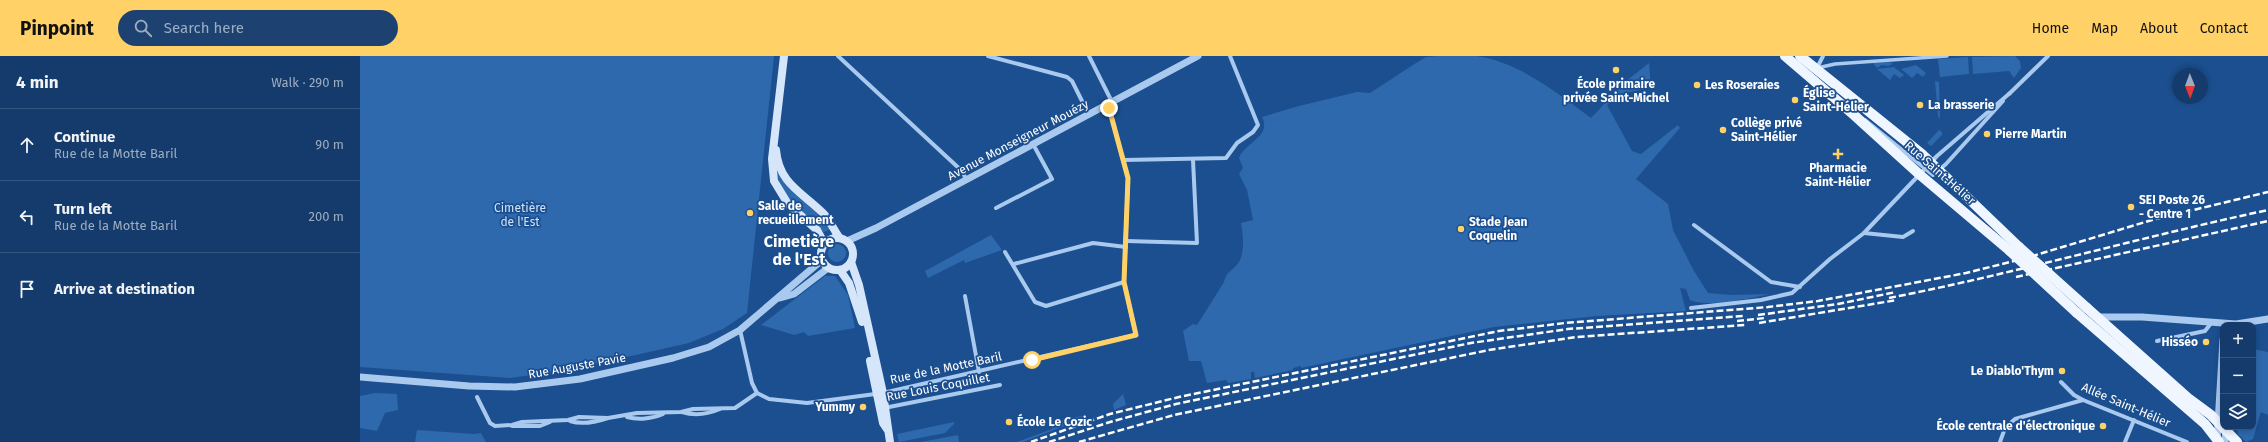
<!DOCTYPE html>
<html lang="en">
<head>
<meta charset="utf-8">
<style>
	body { margin:0; font-family:"Fira Sans",sans-serif; background:#1d4271; color:#f1f3f6 }
	.controls { position:absolute; right:12px; bottom:12px; display:grid; overflow:hidden; border-radius:8px; box-shadow:0 2px 6px #0003 }
	.controls button { width:36px; height:36px; display:grid; place-items:center; padding:0; border:0; border-bottom:1px solid #33557e; background:#143b6b; color:#f1f3f6; font:20px sans-serif }
	.compass { position:absolute; left:1812px; top:12px; width:36px; height:36px; border-radius:50%; background:#143b6b; box-shadow:0 2px 6px #0003; rotate:179deg }
	.stop { position:absolute; width:12px; height:12px; margin:-9px; border:3px solid #ffd166; border-radius:50%; background:#fff }
	.stop.end { background:#ffd166; border-color:#fff; box-shadow:0 1px 4px #0008 }
	.list { margin:0; padding:0; list-style:none }
	h2 { display:flex; justify-content:space-between; align-items:center; height:52px; margin:0; padding:0 16px; font-size:17px }
	h2 small { font-size:13px; font-weight:400; color:#9dadc1 }
	.list li { display:grid; grid-template-columns:26px 1fr auto; gap:12px; align-items:center; box-sizing:border-box; height:72px; padding:0 16px; border-top:1px solid #33557e }
	.list b { display:block; font-size:15px; white-space:nowrap }
	.list p { margin:0; font-size:13px; white-space:nowrap; color:#9dadc1 }
	.list em { font-size:13px; font-style:normal; color:#9dadc1 }
	.icon { flex:none; width:22px; height:22px; fill:none; stroke:currentColor; stroke-width:2; stroke-linecap:round; stroke-linejoin:round }
	.map { position:relative; flex:none; width:1908px; height:386px; overflow:hidden }
	header { display:flex; align-items:center; gap:24px; box-sizing:border-box; height:56px; padding:0 20px; background:#ffd166; color:#111 }
	header strong { font-size:19px }
	nav { display:flex; gap:22px; margin-inline-start:auto; font-size:14px }
	.search { width:280px; height:36px; background:#1d4271; display:flex; align-items:center; gap:10px; box-sizing:border-box; padding:0 14px; border-radius:22px; color:#9dadc1; font-size:15px }
	main { display:flex }
	aside { flex:1; background:#143b6b }
	.map>svg:first-child { display:block }
</style>
</head>
<body>
<header>
<strong>Pinpoint</strong>
<div class="search"><svg class="icon" aria-label="search" viewBox="0 0 24 24"><circle cx="10" cy="10" r="6"/><path d="M15 15l6 6"/></svg>Search here</div>
<nav><a>Home</a><a>Map</a><a>About</a><a>Contact</a></nav>
</header>
<main>
<aside>
<h2>4 min<small>Walk · 290 m</small></h2>
<ul class="list">
<li><svg class="icon" aria-label="ahead" viewBox="0 0 24 24"><path d="M12 20V5M6 11l6-6 6 6"/></svg><div><b>Continue</b><p>Rue de la Motte Baril</p></div><em>90 m</em></li>
<li><svg class="icon" aria-label="left" viewBox="0 0 24 24"><path d="M17 20v-9H6M10 6l-5 5 5 5"/></svg><div><b>Turn left</b><p>Rue de la Motte Baril</p></div><em>200 m</em></li>
<li><svg class="icon" aria-label="arrive" viewBox="0 0 24 24"><path d="M6 21V4h12l-3 4 3 4H6"/></svg><div><b>Arrive at destination</b></div></li>
</ul>
</aside>
<div class="map">
<svg width="1908" height="386" viewBox="0 0 1908 386">
	<rect width="100%" height="100%" fill="#1b4f8f"/>
	<!-- green -->
	<g fill="#2e69ad">
		<polygon points="0,0 414,0 387,257 363,273 329,287 209,314 150,322 0,311"/>
		<path d="M 1079,0 C 1091,0 1104,0 1116,0 C 1159,6 1196,36 1231,62 L 1266,25 L 1289,7 L 1291,32 L 1264,37 L 1247,49 L 1272,95 L 1281,98 L 1318,69 L 1320,72 L 1276,123 L 1308,148 L 1313,174 L 1334,215 L 1348,237 L 1372,239 L 1410,238 C 1391,242 1347,252 1330,244 L 1326,233 L 1320,232 L 1326,255 L 1237,260 L 1134,271 L 941,312 L 941,310 L 933,312 L 933,314 L 895,322 L 894,316 L 891,316 L 891,323 L 868,327 L 866,324 L 847,327 L 841,305 L 829,305 L 823,275 L 833,268 L 837,269 L 864,226 C 866,215 874,214 879,206 C 885,195 883,179 881,167 L 893,164 L 887,134 L 879,118 L 883,112 L 879,102 C 885,86 912,81 902,61 L 939,50 L 997,36 L 1010,37 L 1056,7 L 1066,1 Z"/>
		<polygon points="1655,0 1660,5 1661,12 1654,22 1649,15 1613,18 1612,1"/>
		<polygon points="1608,1 1609,18 1580,21 1578,3"/>
		<polygon points="1530,6 1533,8 1528,10 1522,9 1517,12 1513,7"/>
		<polygon points="1556,9 1566,17 1563,21 1557,17 1552,22 1541,13"/>
		<polygon points="1534,11 1544,19 1540,22 1534,18 1530,24 1517,13"/>
		<polygon points="1575,25 1579,26 1580,63 1578,60"/>
		<polygon points="1579,74 1582,76 1582,79 1571,90 1567,87"/>
		<path d="M 417,114 C 429,140 455,150 471,173 L 464,176 C 447,159 417,141 417,114 Z"/>
		<polygon points="631,179 642,194 605,207 604,204 568,222 565,215"/>
		<circle cx="477" cy="197" r="9"/>
		<polygon points="465,220 475,220 488,239 495,272 448,280 444,276 434,279 401,269"/>
		<polygon points="1893,293 1908,296 1908,359 1901,356 1893,383 1886,386 1878,378 1877,371 1893,371"/>
		<polygon points="15,337 37,338 38,354 25,357 17,375 0,372 0,340"/>
		<polygon points="763,338 766,349 754,354 753,348"/>
		<polygon points="722,360 723,363 663,386 657,386 692,373 690,366"/>
		<polygon points="594,366 594,368 585,377 539,386 537,378"/>
		<polygon points="57,374 114,378 121,377 126,386 55,386"/>
		<polygon points="598,379 599,386 561,386"/>
	</g>
	<g fill="none" stroke-linecap="round" stroke-linejoin="round">
		<!-- pedestrian -->
		<polyline stroke="#a9c9ee" stroke-width="3.5" points="1457,12 1475,8 1587,0"/>
		<!-- minor -->
		<g stroke="#a9c9ee" stroke-width="4">
			<polyline points="478,0 603,116 606,124"/>
			<polyline points="628,0 707,21 712,25 729,59"/>
			<polyline points="729,0 752,46"/>
			<polyline points="1457,12 1463,0"/>
			<polyline points="1649,38 1688,0"/>
			<polyline points="1505,64 1573,119 1586,108 1643,45"/>
			<polyline points="764,104 866,102 877,87 893,76 898,69 870,0"/>
			<polyline points="636,152 692,123 673,88"/>
			<polyline points="1334,169 1411,226 1440,231"/>
			<polyline points="1504,177 1543,181 1553,175"/>
			<polyline points="766,185 837,187 833,104"/>
			<polyline points="645,196 675,246 686,250 764,226"/>
			<polyline points="654,208 733,187 766,191"/>
			<polyline points="605,240 619,316"/>
			<polyline points="1331,252 1401,244 1432,237 1470,203 1504,177 1577,100 1650,37"/>
			<polyline points="380,274 392,327 397,337 409,343 447,347 523,337 776,279 764,226 768,122 748,48"/>
			<polyline points="1797,285 1845,275 1852,266"/>
			<polyline points="1701,326 1714,339 1723,344 1827,386"/>
			<polyline points="117,341 130,367 135,370 152,369 162,366 208,364 219,361 248,362 277,357 321,356 333,353 375,352 397,337"/>
			<polyline points="524,352 640,329"/>
			<path d="M 322,356 C 335,360 348,358 360,353"/>
			<path d="M 267,361 C 278,364 292,363 303,358"/>
			<path d="M 210,365 C 222,369 236,366 248,362"/>
			<polyline points="152,370 180,370 190,366"/>
			<polyline points="1640,386 1645,372 1655,363 1723,344"/>
			<polyline points="1765,386 1774,364"/>
		</g>
		<!-- tertiary -->
		<g stroke="#a9c9ee" stroke-width="7">
			<polyline points="487,185 516,172 838,0"/>
			<polyline points="420,242 434,238 468,212"/>
			<polyline points="1738,261 1782,261 1876,268 1908,263"/>
			<polyline points="0,321 109,330 155,331 220,323 313,302 349,291 380,274 462,204"/>
			<polyline points="1857,385 1863,284"/>
			<polyline points="1865,386 1866,372"/>
		</g>
		<!-- secondary -->
		<g stroke="#d6e6fa" stroke-width="8">
			<polyline points="424,0 412,103 414,125 428,148 457,174 464,187"/>
			<path d="M 416,94 C 419,128 442,136 464,158 C 470,165 474,174 479,181"/>
			<circle cx="477" cy="198" r="16"/>
			<polyline points="491,206 499,229 523,337 530,386"/>
			<polyline points="480,214 489,227 502,266"/>
			<polyline points="510,305 523,367 527,373"/>
		</g>
		<!-- primary -->
		<g stroke="#f0f6ff" stroke-width="10">
			<polyline points="1425,0 1494,59 1559,118 1650,195"/>
			<polyline points="1440,0 1563,99 1659,191"/>
			<polyline points="1727,252 1828,342 1851,359 1877,386"/>
			<polyline points="1717,257 1845,368 1859,386"/>
		</g>
		<!-- rail -->
		<g stroke="#fff" stroke-width="2.5" stroke-dasharray="7 3" stroke-linecap="butt">
			<polyline points="1656,221 1908,165"/>
			<path d="M 1529,242 C 1657,217 1781,181 1908,154"/>
			<polyline points="1398,259 1478,248 1536,236"/>
			<polyline points="1377,265 1405,262"/>
			<polyline points="1399,267 1537,244"/>
			<polyline points="671,386 750,358 819,341 1139,275 1205,267 1408,251 1458,245 1606,217 1666,202 1792,164 1908,136"/>
			<polyline points="689,386 750,366 816,348 1111,287 1208,273 1384,260"/>
			<polyline points="719,386 814,359 1129,294 1216,281 1385,269"/>
		</g>
		<!-- primary-bridge -->
		<g stroke="#f0f6ff" stroke-width="10">
			<polyline points="1659,191 1727,252"/>
			<polyline points="1650,195 1717,257"/>
		</g>
	</g>
	<g fill="none" stroke-linecap="round" stroke-linejoin="round">
		<!-- route -->
		<polyline stroke="#ffd166" stroke-width="5" points="672,304 776,279 764,226 768,122 749,52"/>
	</g>
	<!-- markers -->
	<g fill="#ffd166" stroke="#1b4f8f" stroke-width="1.5">
		<circle cx="1256" cy="14" r="4"/>
		<circle cx="1337" cy="29" r="4"/>
		<circle cx="1435" cy="44" r="4"/>
		<circle cx="1560" cy="49" r="4"/>
		<circle cx="1363" cy="74" r="4"/>
		<circle cx="1627" cy="78" r="4"/>
		<path d="M1476 92h4v4h4v4h-4v4h-4v-4h-4v-4h4z"/>
		<circle cx="1771" cy="151" r="4"/>
		<circle cx="390" cy="157" r="4"/>
		<circle cx="1101" cy="173" r="4"/>
		<circle cx="1846" cy="286" r="4"/>
		<circle cx="1702" cy="315" r="4"/>
		<circle cx="503" cy="351" r="4"/>
		<circle cx="649" cy="366" r="4"/>
		<circle cx="1743" cy="370" r="4"/>
	</g>
	<g text-anchor="middle" stroke-width="3.5" stroke-linejoin="round" paint-order="stroke">
		<!-- poi labels -->
		<g font-size="12" font-weight="bold" fill="#fff" stroke="#1b4f8f" text-anchor="start">
			<text x="1256" y="32" text-anchor="middle">École primaire<tspan x="1256" dy="14">privée Saint-Michel</tspan></text>
			<text x="1345" y="33">Les Roseraies</text>
			<text x="1443" y="41">Église<tspan x="1443" dy="14">Saint-Hélier</tspan></text>
			<text x="1568" y="53">La brasserie</text>
			<text x="1371" y="71">Collège privé<tspan x="1371" dy="14">Saint-Hélier</tspan></text>
			<text x="1635" y="82">Pierre Martin</text>
			<text x="1478" y="116" text-anchor="middle">Pharmacie<tspan x="1478" dy="14">Saint-Hélier</tspan></text>
			<text x="1779" y="148">SEI Poste 26<tspan x="1779" dy="14">- Centre 1</tspan></text>
			<text x="398" y="154">Salle de<tspan x="398" dy="14">recueillement</tspan></text>
			<text x="1109" y="170">Stade Jean<tspan x="1109" dy="14">Coquelin</tspan></text>
			<text x="1838" y="290" text-anchor="end">Hisséo</text>
			<text x="1694" y="319" text-anchor="end">Le Diablo'Thym</text>
			<text x="495" y="355" text-anchor="end">Yummy</text>
			<text x="657" y="370">École Le Cozic</text>
			<text x="1735" y="374" text-anchor="end">École centrale d'électronique</text>
		</g>
		<!-- street labels -->
		<g font-size="12" fill="#fff" stroke="#1b4f8f">
			<text transform="translate(658 84) rotate(-28)" y="4">Avenue Monseigneur Mouézy</text>
			<text transform="translate(1580 117) rotate(41)" y="4">Rue Saint-Hélier</text>
			<text transform="translate(217 310) rotate(-10)" y="4">Rue Auguste Pavie</text>
			<text transform="translate(586 312) rotate(-12)" y="4">Rue de la Motte Baril</text>
			<text transform="translate(578 331) rotate(-11)" y="4">Rue Louis Coquillet</text>
			<text transform="translate(1766 349) rotate(23)" y="4">Allée Saint-Hélier</text>
		</g>
		<!-- park labels -->
		<g font-size="12" fill="#cfe3fa" stroke="#1b4f8f">
			<text x="160" y="156">Cimetière<tspan x="160" dy="14">de l'Est</tspan></text>
		</g>
		<!-- district labels -->
		<g font-size="16" font-weight="bold" fill="#fff" stroke="#1b4f8f">
			<text x="439" y="191">Cimetière<tspan x="439" dy="18">de l'Est</tspan></text>
		</g>
	</g>
</svg>
<div class="controls">
<button>+</button>
<button>−</button>
<button><svg class="icon" aria-label="layers" viewBox="0 0 24 24"><path d="M12 4l9 5-9 5-9-5zM3 14l9 5 9-5"/></svg></button>
</div>
<svg class="compass" viewBox="-18 -18 36 36"><path d="M0-13l5 13h-10z" fill="#e53935"/><path d="M0 13l5-13h-10z" fill="#9dadc1"/></svg>
<div class="stop" style="left:672px;top:304px"></div>
<div class="stop end" style="left:749px;top:52px"></div>
</div>
</main>
</body>
</html>
